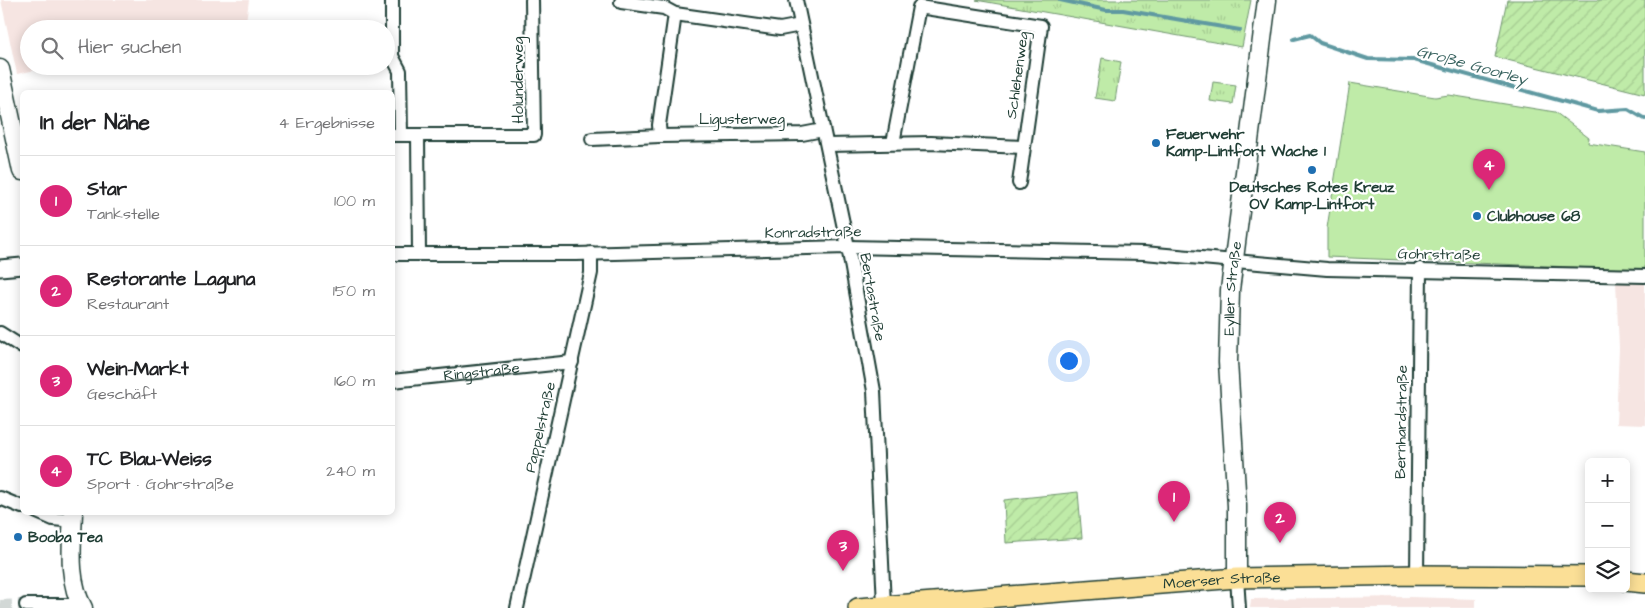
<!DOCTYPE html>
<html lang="de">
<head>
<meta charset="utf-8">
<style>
	body { margin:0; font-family:"Architects Daughter",sans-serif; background:#f6f6f6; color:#202124 }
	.controls { position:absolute; right:15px; bottom:15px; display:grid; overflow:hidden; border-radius:8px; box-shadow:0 2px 12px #0003 }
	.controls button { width:45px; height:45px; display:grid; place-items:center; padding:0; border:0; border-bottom:1px solid #e0e0e0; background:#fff; color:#202124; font:25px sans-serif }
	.you { position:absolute; left:1068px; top:360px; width:18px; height:18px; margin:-12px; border:4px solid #fff; border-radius:50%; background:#1a73e8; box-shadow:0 0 0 8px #1a73e833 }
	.badge { display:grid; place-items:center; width:32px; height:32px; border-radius:50%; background:#db2777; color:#fff; font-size:16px; font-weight:700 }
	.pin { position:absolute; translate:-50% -41px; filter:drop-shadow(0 1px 2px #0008) }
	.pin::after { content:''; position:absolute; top:26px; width:18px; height:15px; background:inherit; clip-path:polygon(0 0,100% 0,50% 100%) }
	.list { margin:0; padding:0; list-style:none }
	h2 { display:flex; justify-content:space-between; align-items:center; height:65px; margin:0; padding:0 20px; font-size:21px }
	h2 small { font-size:16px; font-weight:400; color:#757577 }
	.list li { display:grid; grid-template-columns:32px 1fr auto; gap:15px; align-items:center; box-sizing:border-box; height:90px; padding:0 20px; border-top:1px solid #e0e0e0 }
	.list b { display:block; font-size:19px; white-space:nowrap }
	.list p { margin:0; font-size:16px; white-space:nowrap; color:#757577 }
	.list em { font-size:16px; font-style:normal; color:#757577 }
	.icon { flex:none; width:28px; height:28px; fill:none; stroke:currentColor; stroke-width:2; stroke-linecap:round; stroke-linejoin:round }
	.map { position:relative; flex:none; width:1645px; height:608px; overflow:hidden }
	.search { position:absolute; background:#fff; box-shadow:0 2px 12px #0003; left:20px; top:20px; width:375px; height:55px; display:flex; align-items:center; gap:12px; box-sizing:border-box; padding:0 18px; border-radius:28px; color:#757577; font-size:19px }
	.panel { position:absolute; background:#fff; box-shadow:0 2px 12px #0003; left:20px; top:90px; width:375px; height:425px; border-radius:8px }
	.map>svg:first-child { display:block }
</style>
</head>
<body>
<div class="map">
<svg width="1645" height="608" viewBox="0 0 1645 608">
	<defs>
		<pattern id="grass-tufts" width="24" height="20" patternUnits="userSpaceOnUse" patternTransform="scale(1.25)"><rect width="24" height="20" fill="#bfeba8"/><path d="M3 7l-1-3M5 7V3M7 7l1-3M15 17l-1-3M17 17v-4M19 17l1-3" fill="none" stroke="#a4ca91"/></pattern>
		<pattern id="garden-furrows" width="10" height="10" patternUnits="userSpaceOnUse" patternTransform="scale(1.25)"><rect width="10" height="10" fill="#bfeba8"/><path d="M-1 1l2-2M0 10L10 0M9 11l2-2" fill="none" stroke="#a4ca91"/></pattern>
	</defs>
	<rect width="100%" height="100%" fill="#fff"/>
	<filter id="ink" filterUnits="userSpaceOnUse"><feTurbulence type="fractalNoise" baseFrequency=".02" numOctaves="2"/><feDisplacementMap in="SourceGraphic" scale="10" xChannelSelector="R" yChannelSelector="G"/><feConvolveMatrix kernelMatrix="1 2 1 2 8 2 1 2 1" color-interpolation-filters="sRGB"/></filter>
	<g filter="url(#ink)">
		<!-- built -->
		<g fill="#f6e5e2">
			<polygon points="1,0 249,0 245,29 29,29 29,66 53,66 17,74"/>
			<polygon points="1616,282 1645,284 1645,425 1616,424 1619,348"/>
			<polygon points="1410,597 1476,599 1476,608 1250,608 1251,599"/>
		</g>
		<!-- grass -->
		<g fill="url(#grass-tufts)" stroke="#6f946e">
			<polygon points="976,0 1251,0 1242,47"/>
			<polygon points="1102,58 1121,62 1115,101 1095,98"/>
			<polygon points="1213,82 1236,85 1233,104 1210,101"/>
		</g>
		<!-- garden -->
		<g fill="url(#garden-furrows)" stroke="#6f946e">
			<polygon points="1507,0 1645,0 1645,94 1495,57"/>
			<polygon points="1078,492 1082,538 1006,543 1004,500"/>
		</g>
		<!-- pitch -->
		<polygon fill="#bfeba8" stroke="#6f946e" points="1350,83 1435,97 1449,95 1555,112 1589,138 1588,143 1645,152 1645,270 1327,257 1327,228"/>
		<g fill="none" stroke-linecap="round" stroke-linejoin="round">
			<!-- stream -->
			<g stroke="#5f99a1" stroke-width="4">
				<polyline points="1060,0 1106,10 1123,10 1240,30"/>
				<polyline points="1294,39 1310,35 1320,43 1368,59 1414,60 1598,111 1628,109 1645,119"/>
			</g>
			<!-- minor-tunnel -->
			<polyline stroke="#d2d8d6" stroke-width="12" stroke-dasharray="12 6" stroke-linecap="butt" points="0,606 26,605"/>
			<defs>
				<g id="minor">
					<polyline points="392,0 392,56 400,71 401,135"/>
					<polyline points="796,0 848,247 874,391 884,605"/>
					<polyline points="621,2 664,8 675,14 780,29 801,25"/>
					<polyline points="392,135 534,135 532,0"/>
					<polyline points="418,135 419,254"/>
					<polyline points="660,136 659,125 675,14"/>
					<polyline points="592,139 660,136 802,134 823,130"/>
					<polyline points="893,143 919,7 1041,26 1019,183"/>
					<polyline points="827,145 931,143 1023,147"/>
					<polyline points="392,254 576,254 848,247 1144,253 1327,269 1645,276"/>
					<polyline points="0,333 22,347"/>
					<path id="s1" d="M 392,381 L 572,362"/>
					<polyline points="0,498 22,507"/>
					<polyline points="37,512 53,519 73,521"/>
					<polyline points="1417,575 1420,269"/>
					<polyline points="1237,578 1239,608"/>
					<polyline points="26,605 74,605"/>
					<polyline points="517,608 591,273 591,253"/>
				</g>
				<polyline id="tertiary" points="0,268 22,266"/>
				<g id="secondary">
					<polyline points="0,69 22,171"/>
					<path d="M 73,512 C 72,544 67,580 83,608"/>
					<path id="s2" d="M 1237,578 L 1237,506 L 1228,362 L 1230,290 L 1267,0"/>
				</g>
				<g id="primary">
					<polyline points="1626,581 1645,583"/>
					<path id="s3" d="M 858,608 L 1237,578 L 1417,575 L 1589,576"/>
				</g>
			</defs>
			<!-- minor casing -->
			<use href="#minor" stroke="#1f3d34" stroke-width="16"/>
			<!-- tertiary casing -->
			<use href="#tertiary" stroke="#1f3d34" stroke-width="19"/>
			<!-- secondary casing -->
			<use href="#secondary" stroke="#1f3d34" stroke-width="21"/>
			<!-- primary casing -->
			<use href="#primary" stroke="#1f3d34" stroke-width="22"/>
			<!-- minor -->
			<use href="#minor" stroke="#fff" stroke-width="12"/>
			<!-- tertiary -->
			<use href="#tertiary" stroke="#fff" stroke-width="15"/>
			<!-- secondary -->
			<use href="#secondary" stroke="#fff" stroke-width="18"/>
			<!-- primary -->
			<use href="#primary" stroke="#fbdf96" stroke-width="19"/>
		</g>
	</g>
	<!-- markers -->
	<g fill="#1f6fb2" stroke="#fff" stroke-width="2">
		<circle cx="1156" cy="143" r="5"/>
		<circle cx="1312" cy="170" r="5"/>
		<circle cx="1477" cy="216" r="5"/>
		<circle cx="18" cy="537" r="5"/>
	</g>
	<g text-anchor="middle" stroke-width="4.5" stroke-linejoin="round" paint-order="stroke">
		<!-- street labels -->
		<g font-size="15" fill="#1f3d34" stroke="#fff">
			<text transform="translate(1017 75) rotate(-82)" y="5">Schlehenweg</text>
			<text transform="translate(518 80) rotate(-90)" y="5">Holunderweg</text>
			<text x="742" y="124">Ligusterweg</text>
			<text transform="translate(813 232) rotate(-1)" y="5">Konradstraße</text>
			<text transform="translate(1439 254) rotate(1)" y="5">Gohrstraße</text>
			<text dy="5" stroke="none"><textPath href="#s2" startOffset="290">Eyller Straße</textPath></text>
			<text transform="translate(873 297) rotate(80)" y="5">Bertastraße</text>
			<text dy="5" stroke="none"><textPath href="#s1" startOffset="90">Ringstraße</textPath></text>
			<text transform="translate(1401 422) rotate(-89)" y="5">Bernhardstraße</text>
			<text transform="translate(540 427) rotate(-77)" y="5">Pappelstraße</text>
			<text dy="5" stroke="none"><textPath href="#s3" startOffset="365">Moerser Straße</textPath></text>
		</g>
		<!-- poi labels -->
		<g font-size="15" font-weight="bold" fill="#1f3d34" stroke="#fff" text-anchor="start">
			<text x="1166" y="139">Feuerwehr<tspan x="1166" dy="17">Kamp-Lintfort Wache 1</tspan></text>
			<text x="1312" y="192" text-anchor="middle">Deutsches Rotes Kreuz<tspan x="1312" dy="17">OV Kamp-Lintfort</tspan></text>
			<text x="1487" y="221">Clubhouse 68</text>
			<text x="28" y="542">Booba Tea</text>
		</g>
		<!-- water labels -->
		<g font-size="16" font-style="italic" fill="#3a6461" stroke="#fff">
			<text transform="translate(1472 64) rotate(15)" y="6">Große Goorley</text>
		</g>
	</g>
</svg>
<div class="controls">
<button>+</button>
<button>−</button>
<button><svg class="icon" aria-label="layers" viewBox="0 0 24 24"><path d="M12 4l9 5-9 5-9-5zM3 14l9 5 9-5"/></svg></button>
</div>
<div class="you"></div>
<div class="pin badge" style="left:1174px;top:522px">1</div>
<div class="pin badge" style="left:1280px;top:543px">2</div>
<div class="pin badge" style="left:843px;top:571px">3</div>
<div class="pin badge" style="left:1489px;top:190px">4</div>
<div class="search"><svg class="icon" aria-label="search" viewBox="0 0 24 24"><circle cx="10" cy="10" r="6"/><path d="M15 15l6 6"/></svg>Hier suchen</div>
<section class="panel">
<h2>In der Nähe<small>4 Ergebnisse</small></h2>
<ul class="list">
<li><span class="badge">1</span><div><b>Star</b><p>Tankstelle</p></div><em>100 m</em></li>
<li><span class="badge">2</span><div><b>Restorante Laguna</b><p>Restaurant</p></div><em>150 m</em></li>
<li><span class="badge">3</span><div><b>Wein-Markt</b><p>Geschäft</p></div><em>160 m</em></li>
<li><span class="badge">4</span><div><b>TC Blau-Weiss</b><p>Sport · Gohrstraße</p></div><em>240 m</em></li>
</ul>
</section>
</div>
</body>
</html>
